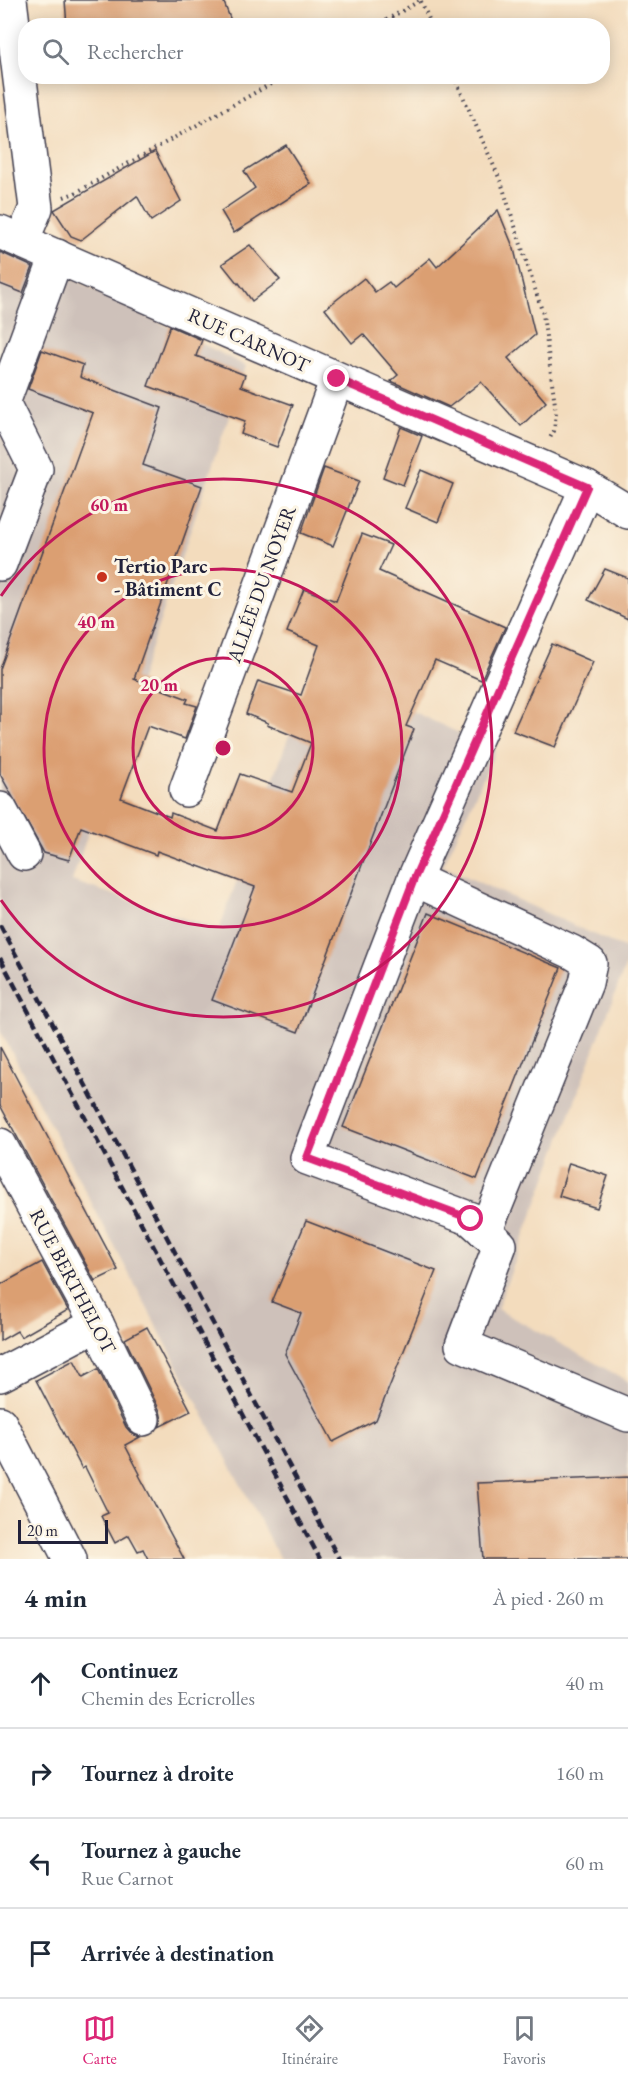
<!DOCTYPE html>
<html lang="fr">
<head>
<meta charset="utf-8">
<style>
	body { margin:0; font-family:"EB Garamond",serif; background:#f2f2f3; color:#1f2937 }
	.scale { position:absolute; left:18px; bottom:15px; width:90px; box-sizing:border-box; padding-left:6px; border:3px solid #22223b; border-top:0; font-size:16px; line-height:21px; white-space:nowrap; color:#22223b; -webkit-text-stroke:4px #fcf5e5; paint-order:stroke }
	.stop { position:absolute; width:18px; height:18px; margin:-14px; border:4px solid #db2777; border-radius:50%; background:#fff }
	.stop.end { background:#db2777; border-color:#fff; box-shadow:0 2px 6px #0008 }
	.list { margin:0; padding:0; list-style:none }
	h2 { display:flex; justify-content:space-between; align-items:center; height:78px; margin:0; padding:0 24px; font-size:26px }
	h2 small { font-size:20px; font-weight:400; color:#747a83 }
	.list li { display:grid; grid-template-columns:39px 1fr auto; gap:18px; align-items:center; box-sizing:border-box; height:90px; padding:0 24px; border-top:2px solid #e0e1e3 }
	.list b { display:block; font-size:22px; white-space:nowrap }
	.list p { margin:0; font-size:20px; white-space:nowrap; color:#747a83 }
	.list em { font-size:20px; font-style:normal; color:#747a83 }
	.icon { flex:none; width:33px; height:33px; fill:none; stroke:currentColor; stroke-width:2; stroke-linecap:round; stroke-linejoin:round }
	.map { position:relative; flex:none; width:628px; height:1559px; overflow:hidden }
	.search { position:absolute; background:#fff; box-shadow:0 3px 15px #0003; left:18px; right:18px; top:18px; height:66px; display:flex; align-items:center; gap:15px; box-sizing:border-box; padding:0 21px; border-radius:24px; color:#747a83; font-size:22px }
	.sheet { height:438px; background:#fff }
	nav { display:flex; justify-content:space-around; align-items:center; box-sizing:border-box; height:84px; border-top:2px solid #e0e1e3; background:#fff; font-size:16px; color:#747a83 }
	nav a { display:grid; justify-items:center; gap:3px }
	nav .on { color:#db2777 }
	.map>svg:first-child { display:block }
</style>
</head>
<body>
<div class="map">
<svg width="628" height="1559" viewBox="0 0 628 1559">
	<rect width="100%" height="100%" fill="#fcf5e5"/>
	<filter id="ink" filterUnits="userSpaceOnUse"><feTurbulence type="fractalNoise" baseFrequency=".0167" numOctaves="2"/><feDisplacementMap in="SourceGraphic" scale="12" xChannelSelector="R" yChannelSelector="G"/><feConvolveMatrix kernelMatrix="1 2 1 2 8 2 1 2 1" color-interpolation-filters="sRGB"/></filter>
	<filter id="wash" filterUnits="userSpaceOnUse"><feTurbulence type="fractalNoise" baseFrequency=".008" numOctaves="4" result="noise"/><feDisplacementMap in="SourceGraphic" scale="24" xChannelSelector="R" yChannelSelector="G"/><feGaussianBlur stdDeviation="1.35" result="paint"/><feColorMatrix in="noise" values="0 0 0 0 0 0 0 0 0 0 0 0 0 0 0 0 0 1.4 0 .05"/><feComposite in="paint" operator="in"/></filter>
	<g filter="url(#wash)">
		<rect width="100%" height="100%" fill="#f3dcbd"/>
		<!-- industrial -->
		<polygon fill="#cec1ba" points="0,245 40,262 246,366 72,881 219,930 314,666 496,750 443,866 628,950 628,959 497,1309 628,1381 628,1559 280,1559 0,1030"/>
		<g id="blocks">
			<!-- building -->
			<g fill="#db9f72">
				<polygon points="65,0 223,0 233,26 67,26"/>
				<polygon points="286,145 311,184 234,233 221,211 255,188 244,171"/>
				<polygon points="155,151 181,201 151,221 137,196 81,240 71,236 54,210"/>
				<polygon points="498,210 514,249 535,335 508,358 546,402 521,426 481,382 449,407 391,381 398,375 363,334 352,343 325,309 364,278 375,292 389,282 394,288 430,258 437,267"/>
				<polygon points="250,245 280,280 252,301 239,283 238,284 222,264"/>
				<polygon points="0,252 33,267 23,293 0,284"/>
				<polygon points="170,326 202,340 196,356 245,375 241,386 293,405 277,447 241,434 245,421 148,386"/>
				<polygon points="42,350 83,365 80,377 162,408 143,465 202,486 134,679 188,699 186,703 197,706 185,739 148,726 121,798 170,817 171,813 218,831 240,774 292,792 311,743 267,725 268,723 246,714 258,681 301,695 319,645 287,632 304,589 336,601 362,534 391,545 379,571 505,627 481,680 435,660 406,726 414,729 298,1032 212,1000 255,887 157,851 156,855 81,827 69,860 44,853 0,774 0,669 93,413 28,389"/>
				<polygon points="401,427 422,436 403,485 383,477"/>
				<polygon points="324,468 359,481 333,546 301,533"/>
				<polygon points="421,470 453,484 438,522 405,508"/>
				<polygon points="605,569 628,578 628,619 588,600"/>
				<polygon points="552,644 593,662 555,747 513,731"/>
				<polygon points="428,913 561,968 477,1179 343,1127"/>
				<polygon points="0,1047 118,1270 95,1281 0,1105"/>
				<polygon points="569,1163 608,1176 597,1208 559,1196"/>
				<polygon points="306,1221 436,1271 376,1420 333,1442 285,1354 301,1313 272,1302"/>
				<polygon points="42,1262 68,1310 21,1337 17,1331 0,1341 0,1285"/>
				<polygon points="147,1327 191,1411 159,1427 162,1420 160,1411 125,1339"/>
				<polygon points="74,1360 83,1377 98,1369 126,1427 132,1434 140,1437 125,1445 140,1474 139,1475 184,1559 148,1559 143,1549 138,1551 129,1535 115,1543 101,1516 108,1513 85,1467 82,1469 36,1380"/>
				<polygon points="628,1477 628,1559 483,1559 477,1483"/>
			</g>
		</g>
	</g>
	<g filter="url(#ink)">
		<use href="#blocks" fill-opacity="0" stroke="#413e4e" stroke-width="1.5"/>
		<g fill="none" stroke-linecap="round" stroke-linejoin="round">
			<defs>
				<g id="minor">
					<polyline points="10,0 36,208 22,241"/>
					<polyline points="0,232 587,487 628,512"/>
					<polyline points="587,487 414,879 307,1158 471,1219 500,1245 462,1345 628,1415"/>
					<polyline points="0,564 36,469 3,403 57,256"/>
					<polyline points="186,790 337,379"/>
					<polyline points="0,809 24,854"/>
					<polyline points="414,879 572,952 590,963 586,983 485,1232"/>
					<polyline points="0,1145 97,1324 143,1419"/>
					<polyline points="0,1375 97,1324"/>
					<polyline points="0,1423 70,1559"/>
				</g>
			</defs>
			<!-- minor casing -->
			<use href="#minor" stroke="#413e4e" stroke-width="36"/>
			<!-- path -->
			<g stroke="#413e4e" stroke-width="4" stroke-dasharray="1.5 4.5" stroke-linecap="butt">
				<polyline points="421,1 432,26"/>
				<polyline points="376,26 421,0"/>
				<polyline points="454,76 501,182 543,314 556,412 554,431 550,438"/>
				<polyline points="64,197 75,193 285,76"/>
			</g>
			<!-- minor -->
			<use href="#minor" stroke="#fff" stroke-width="33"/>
			<!-- rail -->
			<g stroke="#22223b" stroke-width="4.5" stroke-dasharray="9 4.5" stroke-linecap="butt">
				<polyline points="0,925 339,1559"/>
				<polyline points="0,958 320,1559"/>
			</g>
		</g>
	</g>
	<g fill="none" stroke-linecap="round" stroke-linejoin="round" filter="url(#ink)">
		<!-- route -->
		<polyline stroke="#db2777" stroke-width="8" points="337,379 587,487 414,879 307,1158 471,1219"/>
	</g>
	<!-- distance rings -->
	<g fill="none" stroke="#c2185b" stroke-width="3">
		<circle cx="223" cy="748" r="90"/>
		<circle cx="223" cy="748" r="179"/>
		<path d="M1 596A269 269 0 1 1 1 900"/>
	</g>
	<!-- markers -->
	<circle fill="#c8321e" stroke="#fcf5e5" stroke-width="2" cx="102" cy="577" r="6"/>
	<g text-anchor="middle" stroke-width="6" stroke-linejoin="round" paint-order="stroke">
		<!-- street labels -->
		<g font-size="20" fill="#22223b" stroke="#fcf5e5">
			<text transform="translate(249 340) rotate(24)" y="7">RUE CARNOT</text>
			<text transform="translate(261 584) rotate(-70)" y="7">ALLÉE DU NOYER</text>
			<text transform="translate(73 1281) rotate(62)" y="7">RUE BERTHELOT</text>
		</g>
		<!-- poi labels -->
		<g font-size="20" font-weight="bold" fill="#22223b" stroke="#fcf5e5" text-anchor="start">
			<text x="114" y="573">Tertio Parc<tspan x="114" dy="23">- Bâtiment C</tspan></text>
		</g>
	</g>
	<circle cx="223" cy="748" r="9" fill="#c2185b" stroke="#fcf5e5" stroke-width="3"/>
	<g font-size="18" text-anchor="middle" font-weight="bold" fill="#c2185b" stroke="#fcf5e5" stroke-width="6" stroke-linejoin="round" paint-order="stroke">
		<text x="109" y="511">60 m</text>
		<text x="96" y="628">40 m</text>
		<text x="159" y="691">20 m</text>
	</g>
</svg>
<div class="scale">20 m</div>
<div class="stop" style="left:471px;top:1219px"></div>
<div class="stop end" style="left:337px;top:379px"></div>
<div class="search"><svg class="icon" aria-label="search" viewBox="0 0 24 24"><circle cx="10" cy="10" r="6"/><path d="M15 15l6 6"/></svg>Rechercher</div>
</div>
<section class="sheet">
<h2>4 min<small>À pied · 260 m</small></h2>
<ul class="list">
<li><svg class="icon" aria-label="ahead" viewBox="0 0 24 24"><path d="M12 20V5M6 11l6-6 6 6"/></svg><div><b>Continuez</b><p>Chemin des Ecricrolles</p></div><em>40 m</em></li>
<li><svg class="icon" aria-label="right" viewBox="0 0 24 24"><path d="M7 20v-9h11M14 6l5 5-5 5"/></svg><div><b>Tournez à droite</b></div><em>160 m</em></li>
<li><svg class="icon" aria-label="left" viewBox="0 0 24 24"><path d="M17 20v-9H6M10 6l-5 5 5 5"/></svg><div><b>Tournez à gauche</b><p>Rue Carnot</p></div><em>60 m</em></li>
<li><svg class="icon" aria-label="arrive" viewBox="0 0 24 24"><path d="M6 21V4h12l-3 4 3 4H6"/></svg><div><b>Arrivée à destination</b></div></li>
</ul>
</section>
<nav>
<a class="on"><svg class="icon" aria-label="map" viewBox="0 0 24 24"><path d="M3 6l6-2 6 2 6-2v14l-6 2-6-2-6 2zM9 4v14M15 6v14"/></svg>Carte</a>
<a><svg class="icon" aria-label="directions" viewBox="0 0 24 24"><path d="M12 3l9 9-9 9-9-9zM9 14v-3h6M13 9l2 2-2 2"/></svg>Itinéraire</a>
<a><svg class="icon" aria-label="saved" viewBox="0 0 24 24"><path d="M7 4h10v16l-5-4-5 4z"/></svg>Favoris</a>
</nav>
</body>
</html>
